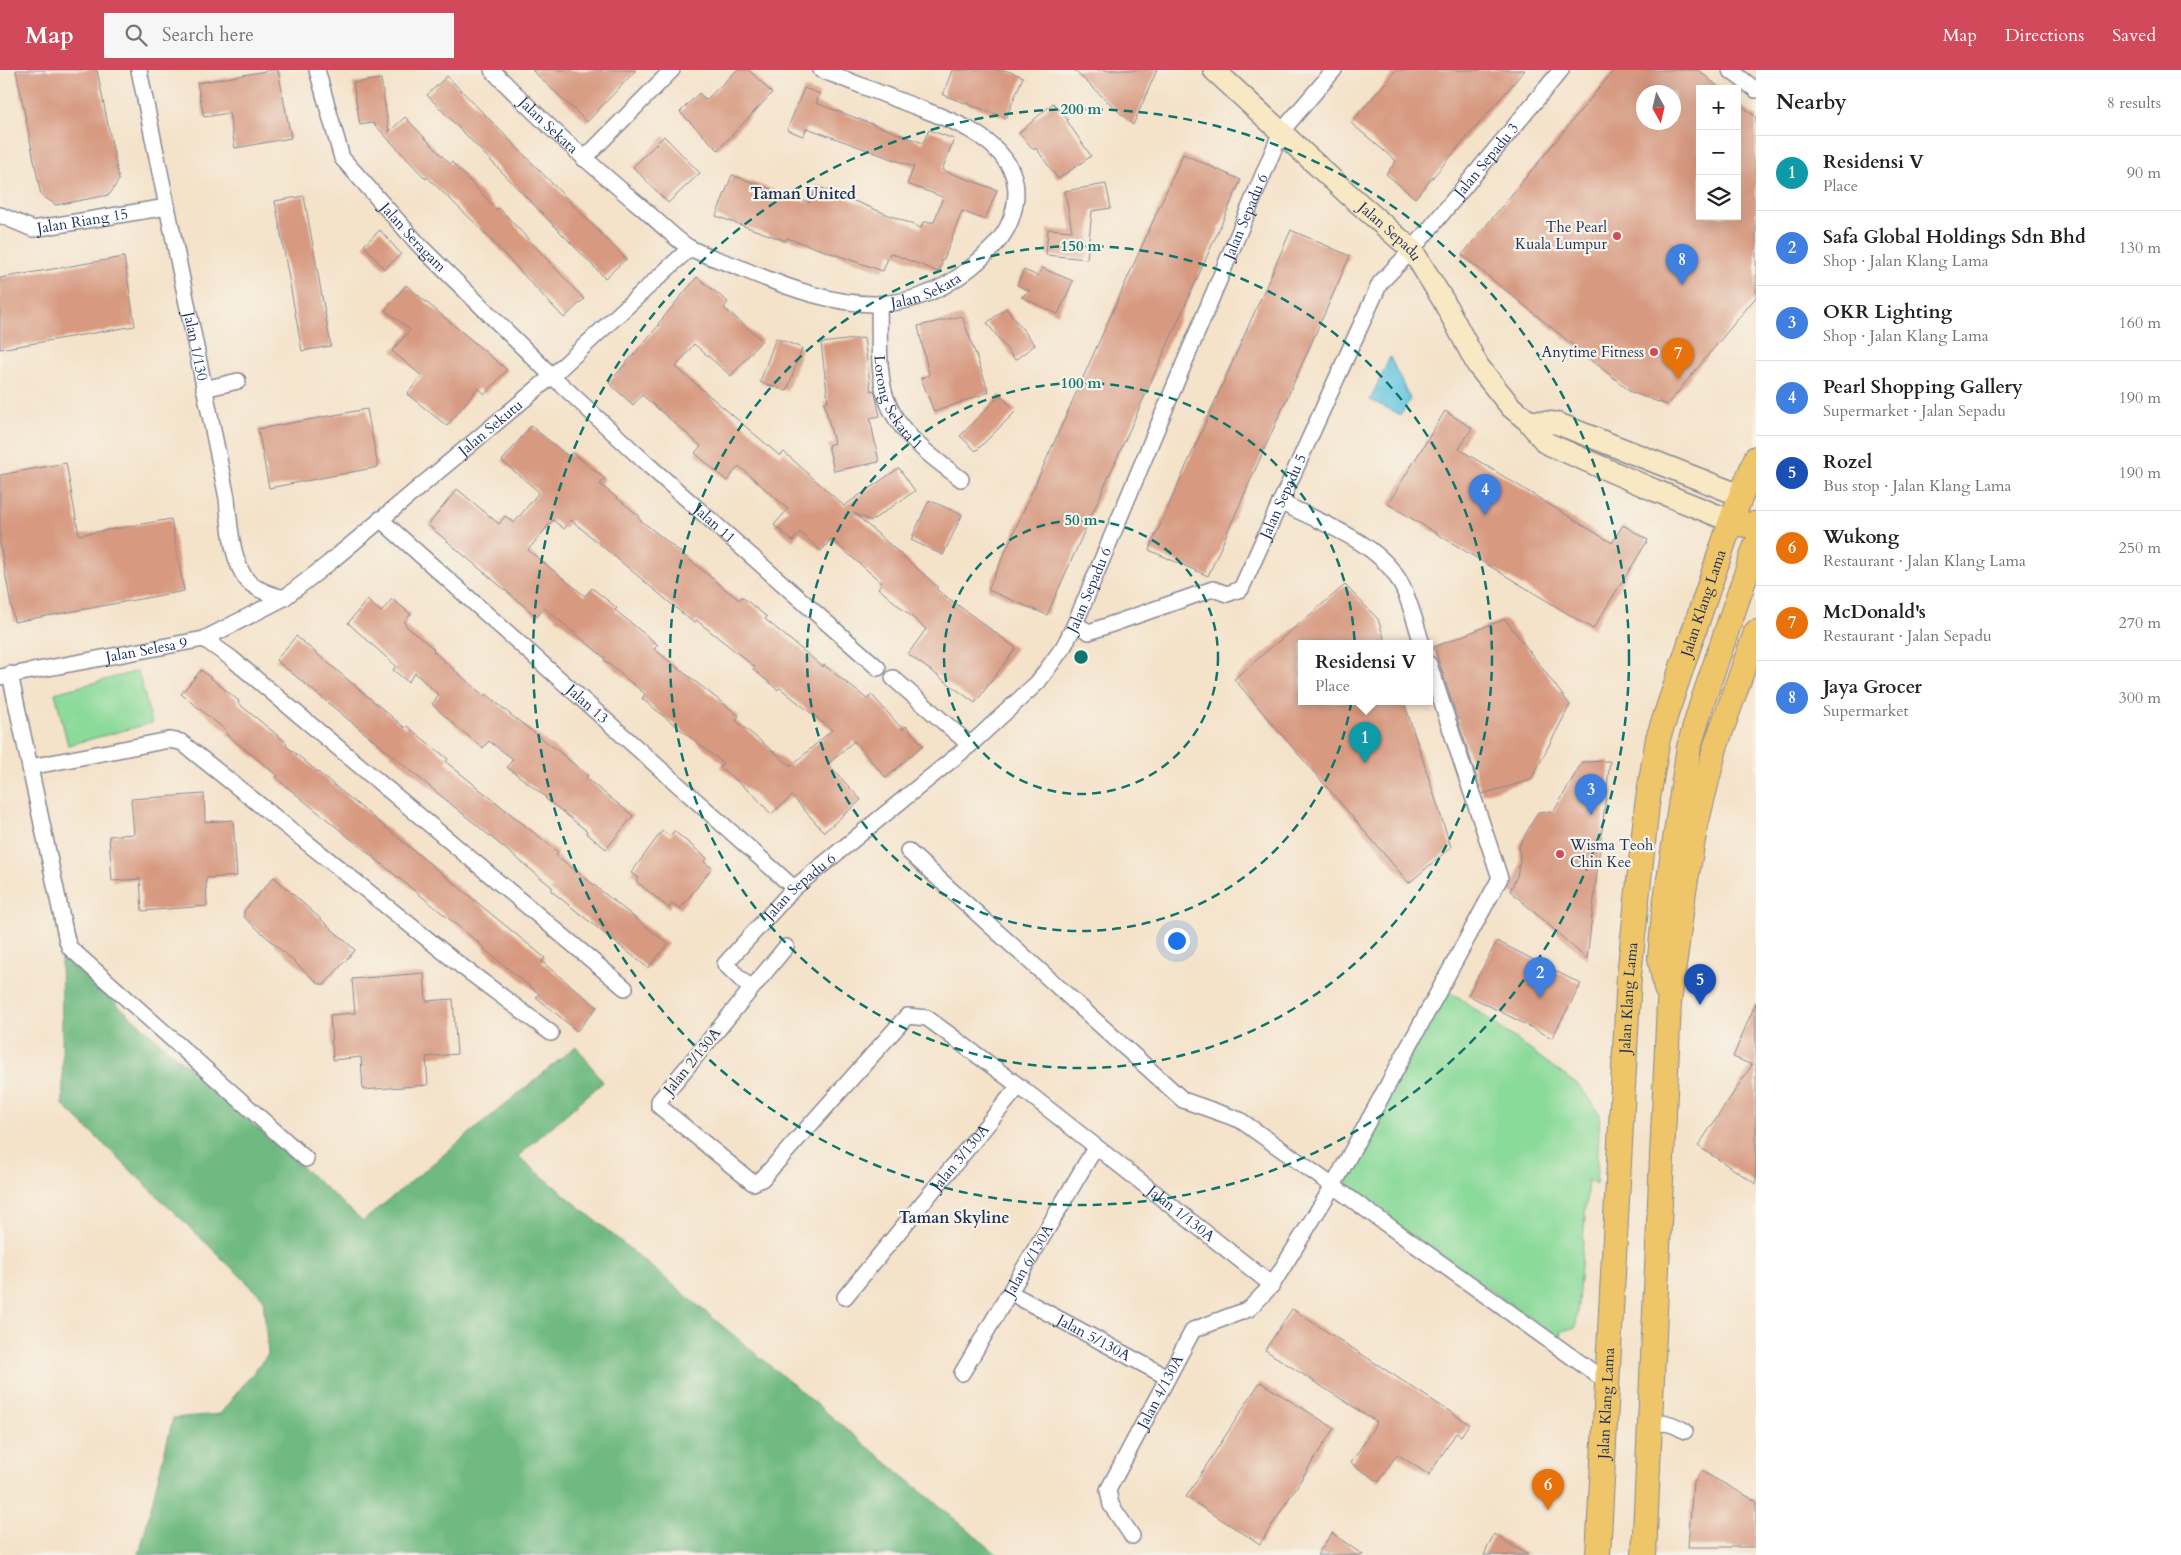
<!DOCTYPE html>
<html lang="en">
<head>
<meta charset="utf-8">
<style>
	body { margin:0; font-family:Cardo,serif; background:#f6f6f6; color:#222 }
	.controls { position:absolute; right:15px; top:15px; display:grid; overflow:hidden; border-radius:0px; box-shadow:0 5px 20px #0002 }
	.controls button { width:45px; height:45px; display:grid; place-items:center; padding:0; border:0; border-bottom:1px solid #e0e0e0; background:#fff; color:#222; font:25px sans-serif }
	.compass { position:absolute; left:1636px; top:15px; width:45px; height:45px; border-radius:50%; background:#fff; box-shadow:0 5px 20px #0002; rotate:172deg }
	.you { position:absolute; left:1176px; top:870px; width:18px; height:18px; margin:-12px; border:4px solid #fff; border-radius:50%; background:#1a73e8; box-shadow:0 0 0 8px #1a73e833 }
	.badge { display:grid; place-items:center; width:32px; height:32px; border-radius:50%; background:#d1495b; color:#fff; font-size:16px; font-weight:700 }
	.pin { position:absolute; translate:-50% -41px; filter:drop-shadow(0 1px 2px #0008) }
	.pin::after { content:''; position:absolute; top:26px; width:18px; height:15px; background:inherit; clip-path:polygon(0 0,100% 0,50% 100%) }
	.popup { position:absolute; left:1298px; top:570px; width:135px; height:65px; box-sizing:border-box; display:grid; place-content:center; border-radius:0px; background:#fff; filter:drop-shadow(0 1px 4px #0005); font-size:16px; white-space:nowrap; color:#767676 }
	.popup b { font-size:19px; color:#222 }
	.popup::after { content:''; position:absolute; left:50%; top:100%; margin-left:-10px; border:10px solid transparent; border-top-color:#fff }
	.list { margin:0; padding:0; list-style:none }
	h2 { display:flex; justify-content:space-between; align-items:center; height:65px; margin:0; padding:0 20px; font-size:21px }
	h2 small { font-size:16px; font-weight:400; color:#767676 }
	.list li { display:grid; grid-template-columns:32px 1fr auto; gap:15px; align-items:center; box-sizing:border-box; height:75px; padding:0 20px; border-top:1px solid #e0e0e0 }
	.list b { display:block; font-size:19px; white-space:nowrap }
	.list p { margin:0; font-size:16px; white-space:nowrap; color:#767676 }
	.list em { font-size:16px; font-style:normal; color:#767676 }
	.icon { flex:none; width:28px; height:28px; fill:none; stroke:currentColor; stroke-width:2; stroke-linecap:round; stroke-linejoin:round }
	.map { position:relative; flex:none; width:1756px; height:1485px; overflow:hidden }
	header { display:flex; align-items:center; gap:30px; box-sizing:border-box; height:70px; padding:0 25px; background:#d1495b; color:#fff }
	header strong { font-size:24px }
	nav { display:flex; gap:28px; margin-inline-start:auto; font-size:18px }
	.search { width:350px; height:45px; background:#f6f6f6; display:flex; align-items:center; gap:12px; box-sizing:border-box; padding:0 18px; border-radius:0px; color:#767676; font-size:19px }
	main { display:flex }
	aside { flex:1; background:#fff }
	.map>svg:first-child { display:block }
</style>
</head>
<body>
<header>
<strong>Map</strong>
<div class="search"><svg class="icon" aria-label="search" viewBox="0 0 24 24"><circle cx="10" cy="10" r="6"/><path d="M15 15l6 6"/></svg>Search here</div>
<nav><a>Map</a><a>Directions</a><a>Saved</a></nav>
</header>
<main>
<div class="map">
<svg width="1756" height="1485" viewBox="0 0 1756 1485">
	<rect width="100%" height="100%" fill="#f7f3e8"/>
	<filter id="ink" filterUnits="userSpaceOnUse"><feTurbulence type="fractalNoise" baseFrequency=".02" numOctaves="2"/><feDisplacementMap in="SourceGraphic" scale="10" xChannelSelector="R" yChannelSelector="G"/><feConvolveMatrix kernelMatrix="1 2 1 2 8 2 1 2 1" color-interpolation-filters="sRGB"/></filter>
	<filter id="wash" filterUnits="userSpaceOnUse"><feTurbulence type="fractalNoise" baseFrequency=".0096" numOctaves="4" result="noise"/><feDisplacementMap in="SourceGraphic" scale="20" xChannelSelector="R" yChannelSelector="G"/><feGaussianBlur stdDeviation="1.12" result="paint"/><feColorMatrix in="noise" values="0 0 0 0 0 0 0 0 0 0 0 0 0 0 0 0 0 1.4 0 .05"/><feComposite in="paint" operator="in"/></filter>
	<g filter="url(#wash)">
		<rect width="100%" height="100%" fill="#f4e2c9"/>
		<!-- green -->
		<g fill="#8ada99" stroke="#52847c">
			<polygon points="138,601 152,653 68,675 55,623"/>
			<polygon points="1445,920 1460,928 1580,1017 1600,1044 1596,1115 1588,1110 1576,1257 1562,1261 1560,1269 1343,1117"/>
		</g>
		<!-- forest -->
		<polygon fill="#6fba81" stroke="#457470" points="61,885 363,1151 576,976 603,1012 518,1086 998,1485 139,1485 173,1348 220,1344 268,1284 263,1228 63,1035"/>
		<!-- water -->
		<polygon fill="#61c4df" stroke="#3e7a9e" points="1390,287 1410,329 1401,345 1370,330"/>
		<g id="blocks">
			<!-- building -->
			<g fill="#d79980" fill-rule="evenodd">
				<polygon points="16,0 97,0 119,110 109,125 56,135 41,125"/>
				<polygon points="272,0 278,0 291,68 235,78 229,43 204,47 197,13"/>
				<polygon points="532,0 636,0 587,52"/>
				<polygon points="737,0 749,0 772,23 718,80 680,42 699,23 706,30"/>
				<polygon points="952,0 1005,0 1023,7 1006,48 943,25"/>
				<polygon points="1074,0 1157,0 1133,55"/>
				<polygon points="1396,0 1525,0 1415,128 1386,104 1396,91 1351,53"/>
				<path d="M 1614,0 L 1698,0 L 1721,19 L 1700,19 L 1700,146 L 1737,146 L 1737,32 L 1756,47 L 1756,227 L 1667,335 L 1631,322 L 1462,185 ZM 1644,22 L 1674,22 L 1674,52 L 1644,52 Z"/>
				<polygon points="447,6 626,189 605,208 427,25"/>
				<polygon points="381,9 389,62 405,47 450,94 452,92 497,140 499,138 584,229 564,248 474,152 427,107 426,109 373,53 360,55 353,13"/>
				<polygon points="804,18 820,24 816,33 923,73 929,60 954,69 942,100 997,120 985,150 962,141 944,189 941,190 942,193 939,202 890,183 883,201 787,168 786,171 716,146 732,105 810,133 817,116 921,158 923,152 934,152 943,127 907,114 914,97 807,58 803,66 787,60"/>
				<polygon points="1053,33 1068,50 1067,51 1091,86 1058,109 1036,78 1034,80 1019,63"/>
				<polygon points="664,66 700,103 668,133 633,97"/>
				<polygon points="1183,84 1241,110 1047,545 988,520"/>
				<polygon points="1106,114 1111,138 1092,141 1087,189 1046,185 1048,159 1072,161 1065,121"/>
				<polygon points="304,126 331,276 302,281 275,131"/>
				<polygon points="380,160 401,184 384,199 364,175"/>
				<polygon points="1291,160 1350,186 1208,506 1149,480"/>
				<polygon points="124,187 135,256 0,279 0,208"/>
				<polygon points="1042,198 1073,211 1058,244 1021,227 1030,221 1017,215 1024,200 1038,206"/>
				<polygon points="697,207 728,232 724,238 762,270 731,306 694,274 676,297 780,386 784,382 844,436 899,398 915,421 871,451 854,443 938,517 936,519 1016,578 975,633 908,584 926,559 878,518 882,513 831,469 821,481 800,462 793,471 774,455 788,439 739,396 727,411 695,383 701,376 642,325 633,335 609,313 659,255 658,254"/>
				<polygon points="406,215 507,300 485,324 478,318 447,356 407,324 422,306 392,281 410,260 385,240"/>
				<polygon points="1006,238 1035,275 1015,290 987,253"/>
				<polygon points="962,246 989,322 934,342 921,308 929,305 918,256"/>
				<polygon points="776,268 802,278 787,321 760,312"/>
				<polygon points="864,268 871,321 874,320 880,346 870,348 879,392 834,401 828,375 834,373 824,332 828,331 821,273"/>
				<polygon points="1000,325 1016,341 976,381 960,366"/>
				<polygon points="367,339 378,397 269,418 258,359"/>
				<polygon points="1445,341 1472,358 1459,379 1612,473 1623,455 1648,470 1593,559 1388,434"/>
				<path d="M 531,356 L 569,387 L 572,382 L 605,409 L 600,414 L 639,446 L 638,448 L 739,530 L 742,527 L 767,547 L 765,549 L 823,597 L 824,595 L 867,629 L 872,625 L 903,660 L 906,656 L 923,675 L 886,708 L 854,671 L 828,694 L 861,730 L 824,762 L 792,726 L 771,744 L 754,725 L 720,697 L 723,693 L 642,629 L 645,624 L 604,590 L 605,588 L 544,538 L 537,547 L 428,455 L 457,419 L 499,454 L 505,446 L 514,453 L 539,422 L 502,391 ZM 553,450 L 564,459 L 571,450 L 694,553 L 696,550 L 755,597 L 753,599 L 778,620 L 780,618 L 832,660 L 791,696 L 735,650 L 739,646 L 654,579 L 658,575 L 615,540 L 617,538 L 592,518 L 585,526 L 528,480 Z"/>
				<polygon points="66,393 79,465 171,449 184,521 14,552 0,473 0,405"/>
				<polygon points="929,430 962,445 943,485 911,470"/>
				<polygon points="1345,515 1378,549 1386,574 1301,574 1301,632 1404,632 1451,777 1409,813 1234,609"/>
				<polygon points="392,529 411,544 404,552 407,557 434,579 433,581 484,626 486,624 511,645 557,680 588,706 586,708 633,746 606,779 586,763 587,761 545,728 546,727 507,697 513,689 489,671 483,678 457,657 432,634 439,625 415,603 408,612 393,600 396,596 348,553 367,530 381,542"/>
				<polygon points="1505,549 1570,635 1531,710 1482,724 1434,577"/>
				<polygon points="296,566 405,658 407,656 448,689 446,692 558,782 556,785 668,874 648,898 550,820 553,818 276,590"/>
				<polygon points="201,600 239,631 238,633 287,673 285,675 545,888 542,892 597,937 577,961 536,927 539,924 484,879 485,878 276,708 278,706 226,664 228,662 181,624"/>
				<polygon points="1610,691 1587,889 1510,821 1517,806 1520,791 1519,776 1538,742 1554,741 1582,692"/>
				<polygon points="204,724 205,752 233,750 237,806 206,808 207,836 142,841 140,809 112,811 109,766 134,764 131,729"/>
				<polygon points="662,761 670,766 674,761 707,788 704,792 712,798 680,839 672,833 669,838 636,811 639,808 631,803"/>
				<polygon points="274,807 355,880 325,914 319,914 244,847 244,841"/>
				<polygon points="1497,871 1581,914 1552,968 1468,925"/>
				<polygon points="424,903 426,931 453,929 457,984 426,987 428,1015 363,1020 361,987 333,990 330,945 355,943 352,909"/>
				<polygon points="1756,932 1756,1114 1698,1076 1752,995 1733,987"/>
				<polygon points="1292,1239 1469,1354 1461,1366 1456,1363 1429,1405 1397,1384 1379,1412 1351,1393 1377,1352 1265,1280"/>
				<polygon points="1260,1312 1334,1358 1260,1474 1186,1427"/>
				<polygon points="1701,1401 1756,1431 1756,1477 1688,1477 1693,1413"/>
				<polygon points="1332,1463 1363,1485 1317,1485"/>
				<polygon points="1494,1464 1528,1485 1484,1485"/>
			</g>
		</g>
	</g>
	<g filter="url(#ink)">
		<use href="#blocks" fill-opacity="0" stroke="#888894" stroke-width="1"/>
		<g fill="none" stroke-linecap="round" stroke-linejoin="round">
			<defs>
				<g id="street">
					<path id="s1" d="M 139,0 L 227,428 C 229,452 232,498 251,514 C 261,522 273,525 284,528"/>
					<path id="s2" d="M 317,0 L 342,88 L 420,176 L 552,306 L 646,393 L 878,598"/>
					<path id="s3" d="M 492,0 C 540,50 592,96 645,140 C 656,150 679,172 690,178 C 707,187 727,192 745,200 C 839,239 915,259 993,177 C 1014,156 1024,120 1008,94 C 985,58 938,46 901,31 C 874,21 848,10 821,0"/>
					<polyline points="1730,0 1756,20"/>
					<polyline points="584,89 672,0"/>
					<path id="s4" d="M 0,145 L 33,159 L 167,137"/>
					<path id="s5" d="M 879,235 C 880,263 877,302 886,328 C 898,364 932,387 961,409"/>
					<polyline points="204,319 238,311"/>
					<path d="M 1280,432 C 1321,453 1382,473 1402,516 C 1411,534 1416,555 1422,574"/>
					<path id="s6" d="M 380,449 L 794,818"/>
					<path id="s7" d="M 1075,554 L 1089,562 L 1213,519 L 1227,524 L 1241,519 L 1380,213 L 1412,180 L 1561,0"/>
					<polyline points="204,569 231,588 625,918"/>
					<polyline points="10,604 67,871 70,878 306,1089"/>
					<path id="s8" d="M 0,607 L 204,569 L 284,528 L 329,493 L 552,306 L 690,178"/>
					<polyline points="893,608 970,675"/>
					<polyline points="30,697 169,670 181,672 460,895 551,963"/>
					<polyline points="908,781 1183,1030 1240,1050 1333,1116 1500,808 1429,594"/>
					<path id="s9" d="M 786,877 L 659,1031 L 659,1036 L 753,1113 L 762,1109 L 907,946 L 927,948 L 1019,1016 L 1272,1215"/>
					<path id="s10" d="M 751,919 L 725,894 L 794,818 L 970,675 L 1038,612 L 1064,576 L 1075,554 L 1281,62 L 1334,0"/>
					<path id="s11" d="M 845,1227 L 1019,1016"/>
					<path id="s12" d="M 1020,1228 L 1167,1307"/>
					<path id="s13" d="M 962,1303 L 1095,1078"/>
					<path d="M 1650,1358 C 1662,1349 1673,1354 1685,1361"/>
					<path id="s14" d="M 1132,1466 L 1111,1435 L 1108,1420 L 1193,1260 L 1249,1239 L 1272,1215 L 1333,1116 L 1607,1312"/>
				</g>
				<g id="secondary">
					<path id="s15" d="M 1214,0 L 1347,123 L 1412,180 L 1443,230 L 1478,296 L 1511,337 L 1528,351 L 1546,373 L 1654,420 L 1731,451"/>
					<polyline points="1528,351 1556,353 1742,426"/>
				</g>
				<g id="primary">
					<polyline points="1731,451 1745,455 1756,454"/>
					<polyline points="1666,919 1660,888 1664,842 1689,677 1702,633 1756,475"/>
					<path id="s16" d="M 1598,1485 L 1629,905 L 1647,735 L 1658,668 L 1731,451 L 1756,388"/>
					<polyline points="1644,1485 1669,933 1684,821 1695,759 1715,678 1756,562"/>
				</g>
			</defs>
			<!-- street casing -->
			<use href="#street" stroke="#888894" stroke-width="18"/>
			<!-- secondary casing -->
			<use href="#secondary" stroke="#888894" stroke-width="24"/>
			<!-- primary casing -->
			<use href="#primary" stroke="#888894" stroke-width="26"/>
			<!-- street -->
			<use href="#street" stroke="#fff" stroke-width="15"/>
			<!-- secondary -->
			<use href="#secondary" stroke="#f8e8c3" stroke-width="21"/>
			<!-- primary -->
			<use href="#primary" stroke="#eec569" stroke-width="24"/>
		</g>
	</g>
	<!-- distance rings -->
	<g fill="none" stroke="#0f766e" stroke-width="2.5" stroke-dasharray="9 6">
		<circle cx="1081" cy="587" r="137"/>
		<circle cx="1081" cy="587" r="274"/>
		<circle cx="1081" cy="587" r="411"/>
		<circle cx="1081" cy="587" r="548"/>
	</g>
	<!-- markers -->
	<g fill="#d1495b" stroke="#f7f3e8" stroke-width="2">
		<circle cx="1617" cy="166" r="5"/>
		<circle cx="1654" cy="282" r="5"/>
		<circle cx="1560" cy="784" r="5"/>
	</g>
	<g text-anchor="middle" stroke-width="4.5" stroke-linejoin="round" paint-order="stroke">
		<!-- street labels -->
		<g font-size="15" fill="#1b2f5e" stroke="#f7f3e8">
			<text dy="5" stroke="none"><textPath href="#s3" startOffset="79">Jalan Sekata</textPath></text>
			<text dy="5" stroke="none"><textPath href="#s7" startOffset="676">Jalan Sepadu 3</textPath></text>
			<text dy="5" stroke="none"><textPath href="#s10" startOffset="969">Jalan Sepadu 6</textPath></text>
			<text dy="5" stroke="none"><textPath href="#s4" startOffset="86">Jalan Riang 15</textPath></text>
			<text dy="5" stroke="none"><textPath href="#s15" startOffset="239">Jalan Sepadu</textPath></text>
			<text dy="5" stroke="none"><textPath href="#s2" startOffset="198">Jalan Seragam</textPath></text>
			<text dy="5" stroke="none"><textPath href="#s3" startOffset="514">Jalan Sekata</textPath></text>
			<text dy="5" stroke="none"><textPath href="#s1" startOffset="282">Jalan 1/130</textPath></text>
			<text dy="5" stroke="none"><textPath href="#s5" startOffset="102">Lorong Sekata 1</textPath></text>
			<text dy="5" stroke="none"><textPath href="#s8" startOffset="565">Jalan Sekutu</textPath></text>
			<text dy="5" stroke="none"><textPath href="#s7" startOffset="279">Jalan Sepadu 5</textPath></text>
			<text dy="5" stroke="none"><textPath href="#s2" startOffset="614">Jalan 11</textPath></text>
			<text dy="5" stroke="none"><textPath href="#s10" startOffset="564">Jalan Sepadu 6</textPath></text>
			<text dy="5" stroke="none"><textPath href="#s16" startOffset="962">Jalan Klang Lama</textPath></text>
			<text dy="5" stroke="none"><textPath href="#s8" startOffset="149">Jalan Selesa 9</textPath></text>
			<text dy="5" stroke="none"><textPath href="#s6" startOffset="278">Jalan 13</textPath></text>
			<text dy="5" stroke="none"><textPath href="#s10" startOffset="144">Jalan Sepadu 6</textPath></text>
			<text dy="5" stroke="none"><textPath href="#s16" startOffset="558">Jalan Klang Lama</textPath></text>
			<text transform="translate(692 991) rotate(-51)" y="5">Jalan 2/130A</text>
			<text dy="5" stroke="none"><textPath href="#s11" startOffset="181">Jalan 3/130A</textPath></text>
			<text dy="5" stroke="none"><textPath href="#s9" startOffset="895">Jalan 1/130A</textPath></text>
			<text dy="5" stroke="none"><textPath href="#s13" startOffset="131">Jalan 6/130A</textPath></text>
			<text dy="5" stroke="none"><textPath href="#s12" startOffset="84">Jalan 5/130A</textPath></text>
			<text dy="5" stroke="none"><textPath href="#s14" startOffset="164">Jalan 4/130A</textPath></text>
			<text dy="5" stroke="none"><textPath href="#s16" startOffset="152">Jalan Klang Lama</textPath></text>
		</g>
		<!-- poi labels -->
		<g font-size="15" fill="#1b2f5e" stroke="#f7f3e8" text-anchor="end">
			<text x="1607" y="162">The Pearl<tspan x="1607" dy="17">Kuala Lumpur</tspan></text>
			<text x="1644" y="287">Anytime Fitness</text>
			<text x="1570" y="780" text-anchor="start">Wisma Teoh<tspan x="1570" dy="17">Chin Kee</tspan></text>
		</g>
		<!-- neighbourhood labels -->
		<g font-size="16" font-weight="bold" fill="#1b2f5e" stroke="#f7f3e8">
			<text x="803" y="129">Taman United</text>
			<text x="954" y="1153">Taman Skyline</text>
		</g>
	</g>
	<circle cx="1081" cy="587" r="8" fill="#0f766e" stroke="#f7f3e8" stroke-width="2.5"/>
	<g font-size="15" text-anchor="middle" font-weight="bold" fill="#0f766e" stroke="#f7f3e8" stroke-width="4.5" stroke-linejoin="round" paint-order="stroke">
		<text x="1081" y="44">200 m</text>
		<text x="1081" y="181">150 m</text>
		<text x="1081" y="318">100 m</text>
		<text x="1081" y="455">50 m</text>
	</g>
</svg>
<div class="controls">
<button>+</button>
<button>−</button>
<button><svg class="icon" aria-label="layers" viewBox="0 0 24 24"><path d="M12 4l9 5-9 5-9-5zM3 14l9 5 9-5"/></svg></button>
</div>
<svg class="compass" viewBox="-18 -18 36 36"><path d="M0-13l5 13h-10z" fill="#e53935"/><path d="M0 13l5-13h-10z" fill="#767676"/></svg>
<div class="you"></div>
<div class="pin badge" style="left:1365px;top:693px;background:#0f9aa8">1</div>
<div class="popup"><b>Residensi V</b>Place</div>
<div class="pin badge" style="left:1540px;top:928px;background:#3f7fe0">2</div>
<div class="pin badge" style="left:1591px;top:745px;background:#3f7fe0">3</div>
<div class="pin badge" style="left:1485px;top:445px;background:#3f7fe0">4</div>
<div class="pin badge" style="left:1700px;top:935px;background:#1a4fb4">5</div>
<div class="pin badge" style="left:1548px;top:1440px;background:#e8710a">6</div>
<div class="pin badge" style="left:1678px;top:309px;background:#e8710a">7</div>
<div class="pin badge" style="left:1682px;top:215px;background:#3f7fe0">8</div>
</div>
<aside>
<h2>Nearby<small>8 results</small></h2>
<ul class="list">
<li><span class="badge" style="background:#0f9aa8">1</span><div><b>Residensi V</b><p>Place</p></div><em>90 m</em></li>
<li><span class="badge" style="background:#3f7fe0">2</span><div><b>Safa Global Holdings Sdn Bhd</b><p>Shop · Jalan Klang Lama</p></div><em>130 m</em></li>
<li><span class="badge" style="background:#3f7fe0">3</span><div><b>OKR Lighting</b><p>Shop · Jalan Klang Lama</p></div><em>160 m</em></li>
<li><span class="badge" style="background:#3f7fe0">4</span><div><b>Pearl Shopping Gallery</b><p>Supermarket · Jalan Sepadu</p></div><em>190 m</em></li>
<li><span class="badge" style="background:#1a4fb4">5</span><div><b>Rozel</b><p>Bus stop · Jalan Klang Lama</p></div><em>190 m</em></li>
<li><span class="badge" style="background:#e8710a">6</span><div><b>Wukong</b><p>Restaurant · Jalan Klang Lama</p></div><em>250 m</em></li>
<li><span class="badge" style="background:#e8710a">7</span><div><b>McDonald's</b><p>Restaurant · Jalan Sepadu</p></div><em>270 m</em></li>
<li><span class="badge" style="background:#3f7fe0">8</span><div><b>Jaya Grocer</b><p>Supermarket</p></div><em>300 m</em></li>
</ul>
</aside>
</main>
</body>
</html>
